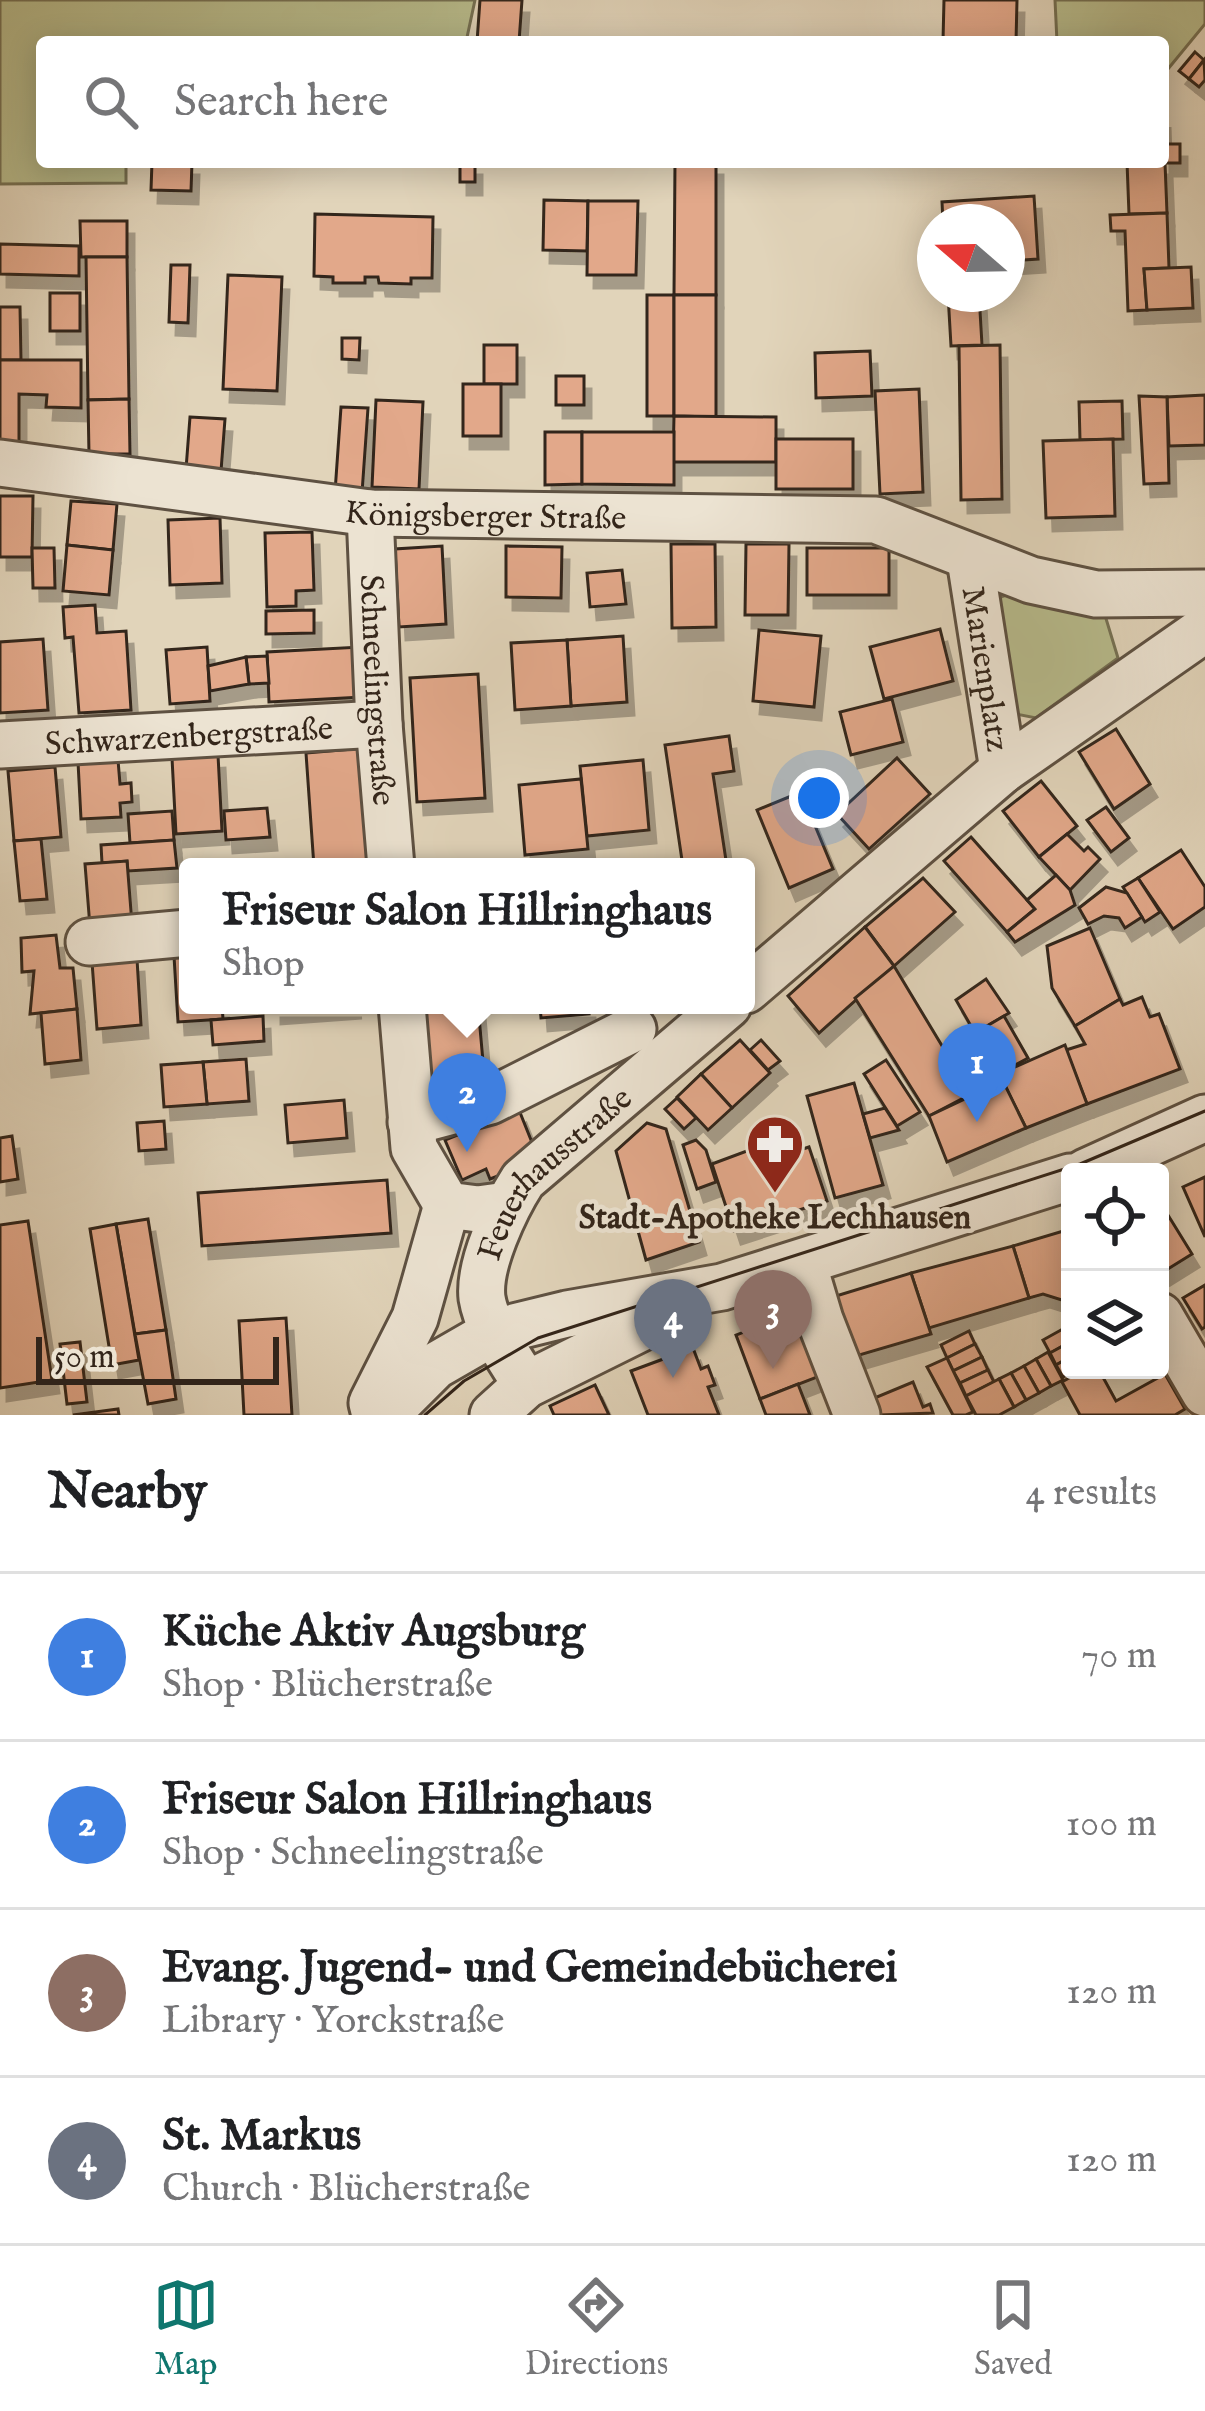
<!DOCTYPE html>
<html lang="en">
<head>
<meta charset="utf-8">
<style>
	body { margin:0; font-family:"IM FELL English",serif; background:#f6f6f6; color:#202124 }
	.controls { position:absolute; right:36px; bottom:36px; display:grid; overflow:hidden; border-radius:12px; box-shadow:0 6px 30px #0003 }
	.controls button { width:108px; height:108px; display:grid; place-items:center; padding:0; border:0; border-bottom:3px solid #e0e0e0; background:#fff; color:#202124; font:60px sans-serif }
	.compass { position:absolute; left:917px; top:204px; width:108px; height:108px; border-radius:50%; background:#fff; box-shadow:0 6px 30px #0003; rotate:290deg }
	.scale { position:absolute; left:36px; bottom:30px; width:243px; box-sizing:border-box; padding-left:12px; border:6px solid #33251a; border-top:0; font-size:33px; line-height:42px; white-space:nowrap; color:#33251a; -webkit-text-stroke:9px #ece3d2; paint-order:stroke }
	.you { position:absolute; left:819px; top:798px; width:42px; height:42px; margin:-30px; border:9px solid #fff; border-radius:50%; background:#1a73e8; box-shadow:0 0 0 18px #1a73e833 }
	.badge { display:grid; place-items:center; width:78px; height:78px; border-radius:50%; background:#0f766e; color:#fff; font-size:39px; font-weight:700 }
	.pin { position:absolute; translate:-50% -99px; filter:drop-shadow(0 3px 6px #0008) }
	.pin::after { content:''; position:absolute; top:63px; width:42px; height:36px; background:inherit; clip-path:polygon(0 0,100% 0,50% 100%) }
	.popup { position:absolute; left:179px; top:858px; width:576px; height:156px; box-sizing:border-box; display:grid; place-content:center; border-radius:12px; background:#fff; filter:drop-shadow(0 3px 9px #0005); font-size:39px; white-space:nowrap; color:#757577 }
	.popup b { font-size:45px; color:#202124 }
	.popup::after { content:''; position:absolute; left:50%; top:100%; margin-left:-24px; border:24px solid transparent; border-top-color:#fff }
	.list { margin:0; padding:0; list-style:none }
	h2 { display:flex; justify-content:space-between; align-items:center; height:156px; margin:0; padding:0 48px; font-size:51px }
	h2 small { font-size:39px; font-weight:400; color:#757577 }
	.list li { display:grid; grid-template-columns:78px 1fr auto; gap:36px; align-items:center; box-sizing:border-box; height:168px; padding:0 48px; border-top:3px solid #e0e0e0 }
	.list b { display:block; font-size:45px; white-space:nowrap }
	.list p { margin:0; font-size:39px; white-space:nowrap; color:#757577 }
	.list em { font-size:39px; font-style:normal; color:#757577 }
	.icon { flex:none; width:66px; height:66px; fill:none; stroke:currentColor; stroke-width:2; stroke-linecap:round; stroke-linejoin:round }
	.map { position:relative; flex:none; width:1205px; height:1415px; overflow:hidden }
	.search { position:absolute; background:#fff; box-shadow:0 6px 30px #0003; left:36px; right:36px; top:36px; height:132px; display:flex; align-items:center; gap:30px; box-sizing:border-box; padding:0 42px; border-radius:12px; color:#757577; font-size:45px }
	.sheet { height:828px; background:#fff }
	nav { display:flex; justify-content:space-around; align-items:center; box-sizing:border-box; height:168px; border-top:3px solid #e0e0e0; background:#fff; font-size:33px; color:#757577 }
	nav a { display:grid; justify-items:center; gap:6px }
	nav .on { color:#0f766e }
	.map>svg:first-child { display:block }
</style>
</head>
<body>
<div class="map">
<svg width="1205" height="1415" viewBox="0 0 1205 1415">
	<defs>
		<filter id="shadow"><feDropShadow dx="7" dy="13" stdDeviation="0" flood-color="#0004"/></filter>
	</defs>
	<rect width="100%" height="100%" fill="#e1d4ba"/>
	<filter id="stains"><feTurbulence type="fractalNoise" baseFrequency=".00167" numOctaves="4"/><feColorMatrix values="0 0 0 0 .2 0 0 0 0 .09 0 0 0 0 .02 0 0 0 .5 -.17"/></filter>
	<radialGradient id="worn" r=".72"><stop offset=".6" stop-color="#630" stop-opacity="0"/><stop offset="1" stop-color="#630" stop-opacity=".3"/></radialGradient>
	<!-- green -->
	<g fill="#b7bb8c" stroke="#757053" stroke-width="3">
		<polygon points="0,0 475,0 466,42 42,42 42,162 126,162 126,183 0,184"/>
		<polygon points="1055,0 1205,0 1205,24 1163,75 1163,42 1057,42"/>
		<polygon points="1011,593 1104,612 1118,658 1036,718 1011,713 995,609 1001,597"/>
	</g>
	<!-- building -->
	<g fill="#e2a88a" stroke="#33251a" stroke-width="3" filter="url(#shadow)">
		<polygon points="480,0 522,0 519,42 477,42"/>
		<polygon points="944,0 1017,0 1016,42 943,41"/>
		<polygon points="1195,52 1204,60 1189,79 1179,71"/>
		<polygon points="1204,60 1205,80 1199,87 1189,79"/>
		<polygon points="1163,114 1164,144 1180,144 1180,163 1165,163 1167,213 1129,214 1127,162 1163,162"/>
		<polygon points="152,162 192,162 191,191 151,190"/>
		<rect x="460" y="162" width="15" height="20"/>
		<polygon points="675,162 716,162 716,295 674,295"/>
		<polygon points="1034,196 1038,259 1007,261 1007,222 943,222 942,202"/>
		<polygon points="544,200 588,201 587,251 543,250"/>
		<polygon points="588,201 638,201 636,275 587,275"/>
		<polygon points="1167,213 1169,268 1144,269 1147,310 1128,311 1125,231 1111,231 1110,215"/>
		<polygon points="315,214 433,217 432,278 411,278 411,284 379,283 378,277 365,277 365,283 333,283 333,277 314,276"/>
		<polygon points="80,221 127,221 127,257 81,257"/>
		<polygon points="0,244 79,246 79,276 0,274"/>
		<polygon points="86,257 127,257 129,399 88,400"/>
		<polygon points="171,265 190,265 188,323 169,322"/>
		<polygon points="1191,267 1193,308 1147,310 1144,269"/>
		<polygon points="228,275 282,277 277,391 223,389"/>
		<rect x="50" y="293" width="30" height="38"/>
		<polygon points="948,294 979,294 982,345 951,346"/>
		<rect x="647" y="295" width="27" height="121"/>
		<polygon points="674,295 716,295 716,417 674,416"/>
		<polygon points="0,307 20,307 21,360 0,360"/>
		<polygon points="342,338 360,338 359,360 342,359"/>
		<rect x="484" y="345" width="33" height="39"/>
		<polygon points="1000,345 1002,499 961,500 959,346"/>
		<polygon points="870,351 872,396 816,398 815,353"/>
		<polygon points="0,360 81,360 81,408 46,407 47,395 19,394 19,444 0,442"/>
		<rect x="556" y="376" width="28" height="29"/>
		<rect x="463" y="384" width="38" height="52"/>
		<polygon points="919,389 923,492 880,494 875,391"/>
		<polygon points="1205,395 1205,445 1169,446 1167,397"/>
		<polygon points="1139,396 1167,397 1169,483 1144,484"/>
		<polygon points="129,399 130,454 89,454 88,400"/>
		<polygon points="376,400 423,402 419,489 372,487"/>
		<polygon points="1122,401 1123,439 1080,440 1079,402"/>
		<polygon points="341,407 368,408 362,493 335,492"/>
		<polygon points="674,416 776,417 776,462 673,462"/>
		<polygon points="190,417 225,419 221,471 186,469"/>
		<polygon points="545,432 582,432 582,484 545,485"/>
		<polygon points="582,432 674,432 674,485 582,484"/>
		<rect x="776" y="439" width="77" height="50"/>
		<polygon points="1113,439 1115,516 1046,518 1043,441"/>
		<polygon points="0,496 33,496 32,557 0,557"/>
		<polygon points="71,501 117,504 113,550 67,545"/>
		<polygon points="220,518 222,583 170,585 168,520"/>
		<polygon points="312,532 314,590 296,591 296,606 267,607 265,533"/>
		<polygon points="671,544 715,544 716,627 672,628"/>
		<polygon points="746,544 789,544 788,615 745,615"/>
		<polygon points="67,545 113,550 109,595 63,591"/>
		<polygon points="442,546 446,624 399,627 395,549"/>
		<polygon points="506,546 562,547 561,598 506,597"/>
		<polygon points="32,548 54,548 55,588 33,588"/>
		<rect x="807" y="548" width="82" height="47"/>
		<polygon points="622,570 626,604 590,607 587,573"/>
		<polygon points="95,605 97,633 126,631 131,710 79,713 73,637 65,638 63,607"/>
		<polygon points="314,610 314,633 266,634 266,611"/>
		<polygon points="940,629 953,681 884,699 870,647"/>
		<polygon points="759,630 821,636 814,707 753,701"/>
		<polygon points="623,636 627,702 571,706 567,640"/>
		<polygon points="43,639 48,710 0,713 0,642"/>
		<polygon points="567,640 571,706 515,710 511,643"/>
		<polygon points="207,647 210,701 170,704 166,650"/>
		<polygon points="361,647 363,697 269,702 267,652"/>
		<polygon points="267,656 269,683 249,684 246,657"/>
		<polygon points="246,657 249,684 210,691 208,666"/>
		<polygon points="478,674 485,798 417,802 410,678"/>
		<polygon points="892,699 903,742 851,755 840,712"/>
		<polygon points="1116,729 1150,784 1114,809 1079,752"/>
		<polygon points="729,736 734,771 713,774 727,867 683,867 665,745"/>
		<polygon points="365,748 374,867 314,867 306,753"/>
		<polygon points="218,755 222,831 176,834 172,758"/>
		<polygon points="897,758 930,794 869,849 837,814"/>
		<polygon points="118,760 120,784 131,783 132,802 120,803 121,817 81,819 78,762"/>
		<polygon points="643,760 649,830 587,836 580,766"/>
		<polygon points="55,767 61,837 14,841 8,771"/>
		<polygon points="581,779 588,849 525,855 519,785"/>
		<polygon points="1041,781 1077,826 1039,857 1003,811"/>
		<polygon points="801,792 833,869 789,888 757,810"/>
		<polygon points="1106,807 1129,838 1111,852 1087,820"/>
		<polygon points="267,808 270,837 226,840 224,811"/>
		<polygon points="172,811 174,840 130,843 128,814"/>
		<polygon points="1067,834 1084,851 1088,847 1100,859 1070,890 1039,857"/>
		<polygon points="971,837 1035,909 1007,932 944,861"/>
		<polygon points="41,839 47,899 20,901 14,841"/>
		<polygon points="174,840 177,868 128,871 127,861 102,863 101,845"/>
		<polygon points="1181,850 1205,887 1205,907 1173,929 1138,878"/>
		<polygon points="644,860 644,867 602,867 601,865"/>
		<polygon points="127,861 132,924 90,927 85,864"/>
		<polygon points="1056,875 1070,890 1075,905 1015,942 1007,932 1035,909 1027,900"/>
		<polygon points="923,878 955,912 894,966 865,927"/>
		<polygon points="1138,878 1160,912 1145,922 1123,887"/>
		<polygon points="1106,887 1127,893 1142,917 1125,928 1119,918 1104,916 1088,924 1079,908"/>
		<polygon points="865,927 894,966 819,1033 788,996"/>
		<polygon points="1090,928 1120,999 1075,1026 1052,988 1047,946"/>
		<polygon points="56,935 60,968 73,968 77,1009 30,1014 34,971 22,972 21,938"/>
		<polygon points="188,954 188,1005 222,1005 223,1019 178,1022 174,956"/>
		<polygon points="137,959 141,1025 97,1029 92,962"/>
		<polygon points="894,966 971,1094 929,1116 855,998"/>
		<polygon points="986,979 1009,1013 975,1033 956,1000"/>
		<polygon points="1142,997 1150,1017 1159,1014 1180,1069 1087,1104 1066,1050 1085,1044 1075,1026 1120,999 1123,1005"/>
		<polygon points="274,1005 355,1005 274,1011"/>
		<polygon points="425,1005 478,1005 484,1073 431,1078"/>
		<polygon points="540,1005 588,1005 589,1014 541,1018"/>
		<polygon points="77,1009 81,1060 45,1064 41,1013"/>
		<polygon points="263,1016 264,1041 213,1045 211,1020"/>
		<polygon points="1004,1016 1028,1058 999,1074 975,1033"/>
		<polygon points="740,1040 770,1073 732,1108 701,1074"/>
		<polygon points="761,1040 780,1061 768,1070 750,1050"/>
		<polygon points="1065,1045 1087,1104 1026,1128 999,1074"/>
		<polygon points="246,1059 249,1101 207,1104 203,1062"/>
		<polygon points="886,1060 920,1112 897,1126 864,1074"/>
		<polygon points="203,1062 207,1104 164,1107 161,1065"/>
		<polygon points="701,1074 732,1108 708,1130 677,1097"/>
		<polygon points="1003,1081 1026,1128 947,1162 929,1116"/>
		<polygon points="854,1083 883,1185 835,1198 807,1096"/>
		<polygon points="677,1098 696,1118 684,1129 665,1109"/>
		<polygon points="344,1100 347,1138 288,1143 285,1105"/>
		<polygon points="885,1108 899,1130 870,1138 863,1114"/>
		<polygon points="519,1110 535,1150 512,1159 516,1169 490,1179 486,1169 462,1180 445,1140"/>
		<polygon points="164,1121 166,1149 139,1151 137,1123"/>
		<polygon points="647,1123 666,1129 699,1242 646,1260 616,1151"/>
		<polygon points="12,1136 18,1179 0,1182 0,1138"/>
		<polygon points="782,1138 788,1154 809,1147 827,1201 734,1231 712,1164"/>
		<polygon points="696,1140 706,1150 716,1182 697,1189 683,1145"/>
		<polygon points="1205,1177 1205,1237 1183,1187"/>
		<polygon points="387,1180 391,1233 202,1246 198,1193"/>
		<polygon points="1163,1207 1192,1254 1163,1272 1160,1266"/>
		<polygon points="148,1219 166,1330 135,1334 116,1224"/>
		<polygon points="28,1221 52,1380 0,1388 0,1225"/>
		<polygon points="116,1224 139,1360 112,1365 90,1229"/>
		<polygon points="1070,1229 1070,1314 1062,1300 1043,1294 1029,1298 1013,1246"/>
		<polygon points="1013,1246 1029,1298 929,1328 911,1273"/>
		<polygon points="911,1273 931,1334 856,1356 836,1296"/>
		<polygon points="1205,1285 1205,1327 1202,1329 1183,1298"/>
		<polygon points="796,1312 820,1376 760,1399 736,1335"/>
		<polygon points="286,1318 292,1415 244,1415 239,1321"/>
		<polygon points="1070,1325 1070,1342 1050,1353 1043,1340"/>
		<polygon points="166,1330 176,1399 148,1404 135,1334"/>
		<polygon points="969,1331 975,1344 947,1358 941,1345"/>
		<polygon points="80,1342 87,1402 67,1404 60,1344"/>
		<polygon points="1070,1342 1070,1357 1056,1365 1050,1353"/>
		<polygon points="975,1344 982,1357 953,1371 947,1358"/>
		<polygon points="693,1348 701,1369 708,1366 715,1385 708,1387 719,1415 648,1415 631,1371"/>
		<polygon points="1048,1352 1063,1380 1051,1386 1036,1359"/>
		<polygon points="982,1357 988,1370 960,1383 953,1371"/>
		<polygon points="1070,1357 1070,1370 1077,1370 1063,1377 1056,1365"/>
		<polygon points="947,1358 973,1412 966,1415 953,1415 927,1367"/>
		<polygon points="1036,1359 1051,1386 1039,1393 1024,1366"/>
		<polygon points="1024,1366 1039,1393 1026,1400 1011,1373"/>
		<polygon points="988,1370 994,1382 966,1396 960,1383"/>
		<polygon points="1083,1370 1099,1370 1116,1401 1165,1374 1185,1409 1175,1415 1080,1415 1062,1382"/>
		<polygon points="1011,1373 1026,1400 1014,1407 999,1379"/>
		<polygon points="999,1379 1014,1407 999,1415 976,1415 966,1396"/>
		<polygon points="913,1382 923,1407 930,1404 933,1413 879,1415 872,1399"/>
		<polygon points="798,1384 810,1415 766,1415 760,1399"/>
		<polygon points="595,1385 609,1415 554,1415 550,1406"/>
		<polygon points="118,1409 119,1415 73,1415"/>
	</g>
	<g fill="none" stroke-linecap="round" stroke-linejoin="round">
		<defs>
			<g id="minor">
				<path id="s1" d="M 0,463 L 370,513 L 876,520 L 1031,580 L 1096,594 L 1205,593"/>
				<path id="s2" d="M 370,513 L 379,724 L 391,867"/>
				<path id="s3" d="M 970,559 L 1003,770"/>
				<path id="s4" d="M 0,745 L 379,724"/>
				<polyline points="89,942 188,933"/>
				<polyline points="746,990 1003,770 1205,629"/>
				<polyline points="402,1005 414,1148 447,1205 478,1209 507,1205"/>
				<polyline points="411,1122 490,1101 633,1029"/>
				<polyline points="1086,1172 1205,1118"/>
				<polyline points="803,1263 820,1320 857,1415"/>
				<polyline points="1160,1316 1205,1393"/>
				<path id="s5" d="M 526,1385 C 511,1359 487,1329 482,1298 C 478,1265 505,1208 523,1180 L 728,1005"/>
				<polyline points="375,1415 372,1403 415,1318 447,1205"/>
				<polyline points="386,1415 435,1366 494,1332 567,1314 722,1287 1070,1177"/>
				<polyline points="493,1415 526,1385 677,1310"/>
			</g>
		</defs>
		<!-- minor casing -->
		<use href="#minor" stroke="#5e5142" stroke-width="51"/>
		<!-- minor -->
		<use href="#minor" stroke="#ece3d2" stroke-width="45"/>
		<!-- tram -->
		<polyline stroke="#33251a" stroke-width="3" points="425,1415 464,1381 538,1338 1080,1164 1205,1111"/>
	</g>
	<!-- icons -->
	<defs>
		<symbol id="pharmacy-pin" viewBox="-11 -11 22 30"><path d="M0 17L-7.5 6A9.5 9.5 0 1 1 7.5 6Z" fill="#8f2418" stroke="#ece3d2"/><path d="M-2-6h4v4h4v4h-4v4h-4v-4h-4v-4h4Z" fill="#fff"/></symbol>
	</defs>
	<g fill-rule="evenodd">
		<use href="#pharmacy-pin" x="742" y="1111" width="66" height="90"/>
	</g>
	<g text-anchor="middle" stroke-width="9" stroke-linejoin="round" paint-order="stroke">
		<!-- street labels -->
		<g font-size="33" fill="#33251a" stroke="#ece3d2">
			<text dy="12" stroke="none"><textPath href="#s1" startOffset="489">Königsberger Straße</textPath></text>
			<text dy="12" stroke="none"><textPath href="#s3" startOffset="111">Marienplatz</textPath></text>
			<text dy="12" stroke="none"><textPath href="#s2" startOffset="177">Schneelingstraße</textPath></text>
			<text dy="12" stroke="none"><textPath href="#s4" startOffset="189">Schwarzenbergstraße</textPath></text>
			<text dy="12" stroke="none"><textPath href="#s5" startOffset="249">Feuerhausstraße</textPath></text>
		</g>
		<!-- poi labels -->
		<g font-size="33" font-weight="bold" fill="#33251a" stroke="#ece3d2">
			<text x="775" y="1228">Stadt-Apotheke Lechhausen</text>
		</g>
	</g>
	<rect width="100%" height="100%" filter="url(#stains)"/>
	<rect width="100%" height="100%" fill="url(#worn)"/>
</svg>
<div class="controls">
<button><svg class="icon" aria-label="locate" viewBox="0 0 24 24"><circle cx="12" cy="12" r="6"/><path d="M12 2v4M12 18v4M2 12h4M18 12h4"/></svg></button>
<button><svg class="icon" aria-label="layers" viewBox="0 0 24 24"><path d="M12 4l9 5-9 5-9-5zM3 14l9 5 9-5"/></svg></button>
</div>
<svg class="compass" viewBox="-18 -18 36 36"><path d="M0-13l5 13h-10z" fill="#e53935"/><path d="M0 13l5-13h-10z" fill="#757577"/></svg>
<div class="scale">50 m</div>
<div class="you"></div>
<div class="pin badge" style="left:977px;top:1122px;background:#3f7fe0">1</div>
<div class="pin badge" style="left:467px;top:1152px;background:#3f7fe0">2</div>
<div class="popup"><b>Friseur Salon Hillringhaus</b>Shop</div>
<div class="pin badge" style="left:773px;top:1369px;background:#8d6e63">3</div>
<div class="pin badge" style="left:673px;top:1378px;background:#6b7280">4</div>
<div class="search"><svg class="icon" aria-label="search" viewBox="0 0 24 24"><circle cx="10" cy="10" r="6"/><path d="M15 15l6 6"/></svg>Search here</div>
</div>
<section class="sheet">
<h2>Nearby<small>4 results</small></h2>
<ul class="list">
<li><span class="badge" style="background:#3f7fe0">1</span><div><b>Küche Aktiv Augsburg</b><p>Shop · Blücherstraße</p></div><em>70 m</em></li>
<li><span class="badge" style="background:#3f7fe0">2</span><div><b>Friseur Salon Hillringhaus</b><p>Shop · Schneelingstraße</p></div><em>100 m</em></li>
<li><span class="badge" style="background:#8d6e63">3</span><div><b>Evang. Jugend- und Gemeindebücherei</b><p>Library · Yorckstraße</p></div><em>120 m</em></li>
<li><span class="badge" style="background:#6b7280">4</span><div><b>St. Markus</b><p>Church · Blücherstraße</p></div><em>120 m</em></li>
</ul>
</section>
<nav>
<a class="on"><svg class="icon" aria-label="map" viewBox="0 0 24 24"><path d="M3 6l6-2 6 2 6-2v14l-6 2-6-2-6 2zM9 4v14M15 6v14"/></svg>Map</a>
<a><svg class="icon" aria-label="directions" viewBox="0 0 24 24"><path d="M12 3l9 9-9 9-9-9zM9 14v-3h6M13 9l2 2-2 2"/></svg>Directions</a>
<a><svg class="icon" aria-label="saved" viewBox="0 0 24 24"><path d="M7 4h10v16l-5-4-5 4z"/></svg>Saved</a>
</nav>
</body>
</html>
